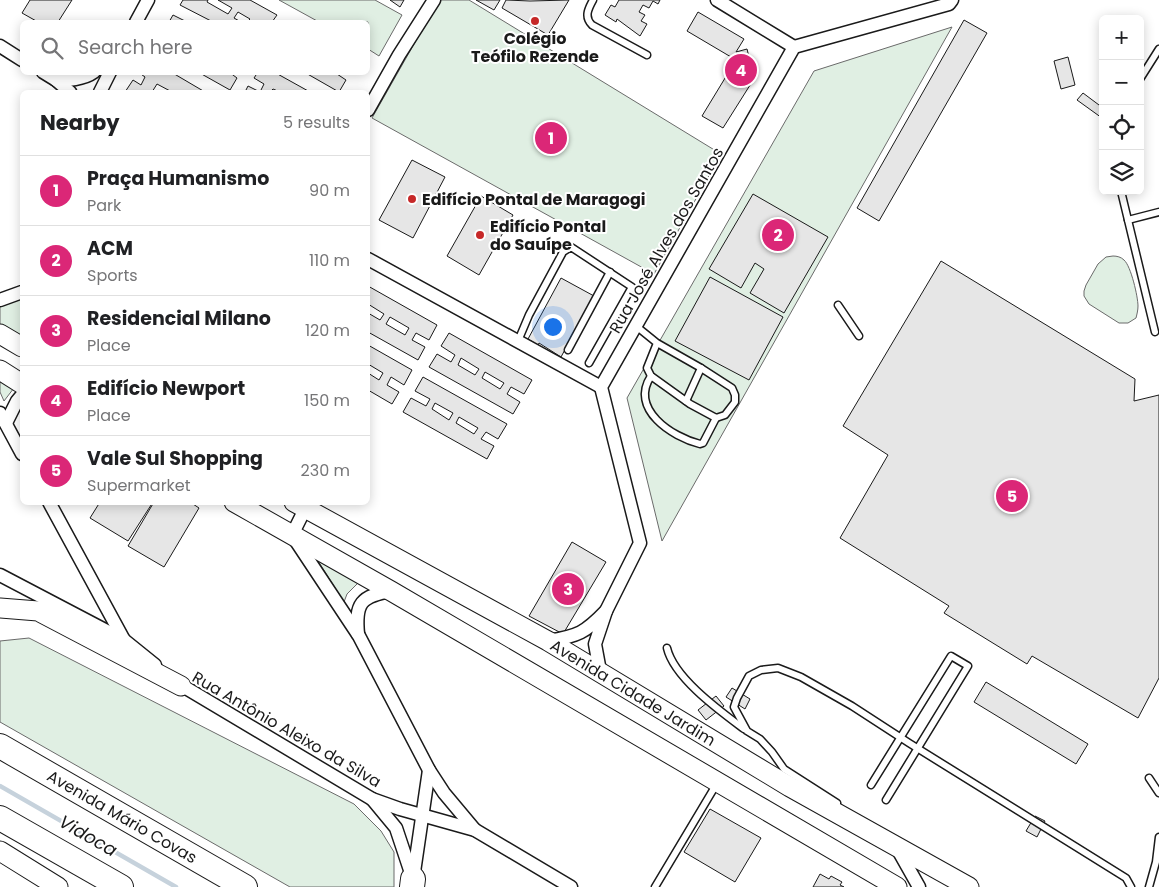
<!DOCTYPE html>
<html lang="en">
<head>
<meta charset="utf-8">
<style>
	body { margin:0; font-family:Poppins,sans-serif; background:#f2f2f2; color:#202124 }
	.controls { position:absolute; right:15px; top:15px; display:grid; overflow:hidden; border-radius:8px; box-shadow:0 2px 12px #0003 }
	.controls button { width:45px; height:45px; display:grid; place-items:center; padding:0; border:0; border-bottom:1px solid #e0e0e0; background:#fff; color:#202124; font:25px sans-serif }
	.you { position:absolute; left:552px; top:326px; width:18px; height:18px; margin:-12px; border:4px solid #fff; border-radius:50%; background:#1a73e8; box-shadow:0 0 0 8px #1a73e833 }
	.badge { display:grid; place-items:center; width:32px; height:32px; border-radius:50%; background:#db2777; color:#fff; font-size:16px; font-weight:700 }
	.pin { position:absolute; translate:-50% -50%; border:2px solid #fff; box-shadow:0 1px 5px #0006 }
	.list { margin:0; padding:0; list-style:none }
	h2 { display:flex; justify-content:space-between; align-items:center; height:65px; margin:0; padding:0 20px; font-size:21px }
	h2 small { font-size:16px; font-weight:400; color:#757577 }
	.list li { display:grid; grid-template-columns:32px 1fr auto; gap:15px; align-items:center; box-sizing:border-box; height:70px; padding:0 20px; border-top:1px solid #e0e0e0 }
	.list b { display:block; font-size:19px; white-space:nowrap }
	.list p { margin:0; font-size:16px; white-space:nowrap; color:#757577 }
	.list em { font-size:16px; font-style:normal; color:#757577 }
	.icon { flex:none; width:28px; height:28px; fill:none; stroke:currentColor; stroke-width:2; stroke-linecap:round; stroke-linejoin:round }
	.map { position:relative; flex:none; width:1159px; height:887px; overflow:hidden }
	.search { position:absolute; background:#fff; box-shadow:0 2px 12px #0003; left:20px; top:20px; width:350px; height:55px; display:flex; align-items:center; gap:12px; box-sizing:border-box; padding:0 18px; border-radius:8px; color:#757577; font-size:19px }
	.panel { position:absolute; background:#fff; box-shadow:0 2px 12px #0003; left:20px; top:90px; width:350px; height:415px; border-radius:8px }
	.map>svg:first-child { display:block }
</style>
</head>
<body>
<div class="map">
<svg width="1159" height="887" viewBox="0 0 1159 887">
	<rect width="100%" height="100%" fill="#fff"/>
	<!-- green -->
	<g fill="#e0efe3" stroke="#6a6a6a">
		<polygon points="279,0 375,0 402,15 379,56 368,49 368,22 319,22"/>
		<polygon points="439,0 469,0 721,154 654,274 372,118"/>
		<polygon points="952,27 662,541 627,398 814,71"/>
		<path d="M 1113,256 C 1117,256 1121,257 1124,260 C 1131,266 1138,297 1138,306 C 1138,310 1137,314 1136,318 L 1128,323 L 1119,323 L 1089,304 L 1084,296 L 1084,291 L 1086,285 L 1098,264 L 1106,257 Z"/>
		<polygon points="22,292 22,347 0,334 0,300"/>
		<polygon points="0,375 17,384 4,401 0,392"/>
		<polygon points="313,553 359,582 347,594 344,602"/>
		<polygon points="29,638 354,804 381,831 394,852 394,887 290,887 0,722 0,641"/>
	</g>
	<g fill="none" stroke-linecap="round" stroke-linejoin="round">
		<!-- stream -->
		<polyline stroke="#c6d2dc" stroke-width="4.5" points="0,786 176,887"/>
	</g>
	<!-- building -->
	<g fill="#e6e6e6" stroke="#1a1a1a" fill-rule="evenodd">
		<polygon points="30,0 72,0 58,22 38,22 22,13"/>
		<polygon points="183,0 208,0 207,2 228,14 232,8 218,0 250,0 277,15 272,22 247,22 250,19 238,12 234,18 241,22 213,22 180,5"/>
		<polygon points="390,0 404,0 400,7"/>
		<polygon points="476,0 500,0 494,10"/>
		<polygon points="506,0 530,1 569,0 548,35 502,8"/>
		<polygon points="619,0 660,0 658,4 653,1 649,8 643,5 639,12 645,15 641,21 647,24 640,36 617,19 616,22 605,15 611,5 615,7"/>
		<polygon points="698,12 744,39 736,52 747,49 751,65 745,67 757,74 723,128 702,116 733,65 731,57 687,31"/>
		<polygon points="173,15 187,22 169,22"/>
		<polygon points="964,20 987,33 879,221 857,208"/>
		<polygon points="1068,57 1075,85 1061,89 1054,61"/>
		<polygon points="171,72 205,92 172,92 157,84 152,92 154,92 125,92 133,80 141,85 145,77 138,72"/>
		<polygon points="198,72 229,72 237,78 230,90"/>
		<polygon points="258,72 274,72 310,92 280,92 273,89 270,92 245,92 248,86 260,92 264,84 254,78"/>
		<polygon points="304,72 334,72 346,80 339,92"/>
		<polygon points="1083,93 1103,108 1102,118 1077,100"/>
		<polygon points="412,160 445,177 413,238 379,220"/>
		<polygon points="753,194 828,237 784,313 750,293 764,269 755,263 741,288 709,269"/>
		<polygon points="481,196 513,215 479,275 447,256"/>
		<polygon points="941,261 1135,379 1134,401 1159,395 1159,678 1138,718 1032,656 1027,664 944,613 949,606 840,538 888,455 843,426"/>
		<polygon points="710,277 783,317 749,380 675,341"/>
		<polygon points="561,278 594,296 561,357 539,343 538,345 528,339"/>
		<path d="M 368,286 L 437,325 L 429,340 L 416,333 L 412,340 L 425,347 L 418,360 L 368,332 L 368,313 L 380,320 L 384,314 L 368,304 ZM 390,317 L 409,328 L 405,335 L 386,324 Z"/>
		<path d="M 449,333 L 532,380 L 524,394 L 511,387 L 507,394 L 520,402 L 513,414 L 429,367 L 437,354 L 451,362 L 455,355 L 441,346 ZM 461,358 L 479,369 L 475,375 L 458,365 ZM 485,372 L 504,383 L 500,389 L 482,378 Z"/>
		<polygon points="368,345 412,370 404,385 391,377 387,385 399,392 392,404 368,390 368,373 379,380 383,373 368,364"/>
		<path d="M 423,377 L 507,424 L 498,439 L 486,432 L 481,439 L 494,446 L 487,459 L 403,412 L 411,398 L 426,406 L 430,399 L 415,391 ZM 435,403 L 453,413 L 449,420 L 432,409 ZM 459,417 L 478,428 L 474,434 L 456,423 Z"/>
		<polygon points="100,502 153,502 128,541 90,518"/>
		<polygon points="154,502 190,502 199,508 164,567 128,546"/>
		<polygon points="572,542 606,562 563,634 529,616"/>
		<polygon points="986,682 1088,744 1076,764 974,702"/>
		<polygon points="732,688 750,699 745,709 726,697"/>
		<polygon points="716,696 724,706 706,720 698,710"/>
		<polygon points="710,809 761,838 735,882 684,852"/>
		<polygon points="1035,816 1045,821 1037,837 1026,831"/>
		<polygon points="820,874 829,879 831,876 842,882 840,885 844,887 813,887"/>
	</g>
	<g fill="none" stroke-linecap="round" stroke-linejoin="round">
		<defs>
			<g id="service">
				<path d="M 593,0 C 588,9 584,17 592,25 L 647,55"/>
				<polyline points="1140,79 1159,49"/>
				<polyline points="1121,191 1155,332"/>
				<polyline points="1128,220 1159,212"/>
				<polyline points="838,305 859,336"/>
				<polyline points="636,326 657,343 701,368 732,388 735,395 735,402 725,415 716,418 690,404 651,376 647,368 657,343"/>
				<polyline points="518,341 529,315 563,252 571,247 632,287 589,363"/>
				<polyline points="568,350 610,272"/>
				<path d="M 651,376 C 629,409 672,437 700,444 L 703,443 L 716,418"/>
				<polyline points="686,401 701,368"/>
				<path d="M 667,648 C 674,678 720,711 744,729"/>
				<polyline points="1149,778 1159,793"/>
				<polyline points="871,785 951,656 968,666 886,800"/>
				<polyline points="837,803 784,769 772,752 760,739 747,731 734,707 737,698 749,676 761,670 778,668 801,677 852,706 909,743 1126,878 1131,887"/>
				<polyline points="655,887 716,785"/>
				<polyline points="1149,887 1156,862 1159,837"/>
			</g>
			<g id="minor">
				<polyline points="717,0 794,47"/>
				<polyline points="136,22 148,0"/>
				<polyline points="0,46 22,60"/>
				<polyline points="43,72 56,80 70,92"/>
				<path d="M 56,80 C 68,80 83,80 94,72"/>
				<polyline points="100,92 110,72"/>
				<polyline points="368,110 399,55 434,0"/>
				<polyline points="368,259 601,387"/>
				<polyline points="0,300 22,292"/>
				<polyline points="0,413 22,454"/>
				<polyline points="6,423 17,401 22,395"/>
				<polyline points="49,502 124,640"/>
				<polyline points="305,509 292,535 359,636 429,770 444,793 475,830"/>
				<polyline points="0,575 124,640 155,665"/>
				<polyline points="606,611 640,543 601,387 794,47 949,4 952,0"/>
				<path d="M 358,634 C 355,603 361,596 391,591"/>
				<path d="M 548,641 C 578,636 585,633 606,611 L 595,644 L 600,671"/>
				<polyline points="176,682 372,799 400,809 475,830 571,887"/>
				<polyline points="372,799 396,828 412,876"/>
				<polyline points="897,848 919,887"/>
				<polyline points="413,879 429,770"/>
			</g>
			<g id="secondary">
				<polyline points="0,334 22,347"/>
				<polyline points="0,370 22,384"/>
				<polyline points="234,502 391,591 897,887"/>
				<path id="s1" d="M 294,502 L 548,641 L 790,787 L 969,887"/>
				<polyline points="0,608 38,611 181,686"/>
				<polyline points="0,851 58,887"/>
			</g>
			<g id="motorway">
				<path id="s2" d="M 0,746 L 245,887"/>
				<polyline points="0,818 121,887"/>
				<polyline points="412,887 413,879"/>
			</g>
		</defs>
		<!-- service casing -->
		<use href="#service" stroke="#1a1a1a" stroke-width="9"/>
		<!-- minor casing -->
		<use href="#minor" stroke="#1a1a1a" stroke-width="15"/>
		<!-- secondary casing -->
		<use href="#secondary" stroke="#1a1a1a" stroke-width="21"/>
		<!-- motorway casing -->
		<use href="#motorway" stroke="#1a1a1a" stroke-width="26"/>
		<!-- service -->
		<use href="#service" stroke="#fff" stroke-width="6"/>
		<!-- minor -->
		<use href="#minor" stroke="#fff" stroke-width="12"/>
		<!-- secondary -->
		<use href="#secondary" stroke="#fff" stroke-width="19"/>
		<!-- motorway -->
		<use href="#motorway" stroke="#fff" stroke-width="24"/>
	</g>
	<!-- markers -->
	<g fill="#c62828" stroke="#fff" stroke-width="2">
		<circle cx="535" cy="21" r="5"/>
		<circle cx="412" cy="199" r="5"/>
		<circle cx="480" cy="235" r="5"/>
	</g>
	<g text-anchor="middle" stroke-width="4" stroke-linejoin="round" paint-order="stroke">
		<!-- poi labels -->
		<g font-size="16" font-weight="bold" fill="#1a1a1a" stroke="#fff" text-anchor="start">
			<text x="535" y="44" text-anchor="middle">Colégio<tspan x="535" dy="18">Teófilo Rezende</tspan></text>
			<text x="422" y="205">Edifício Pontal de Maragogi</text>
			<text x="490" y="232">Edifício Pontal<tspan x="490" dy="18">do Sauípe</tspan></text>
		</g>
		<!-- street labels -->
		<g font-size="16" fill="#1a1a1a" stroke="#fff">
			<text transform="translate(666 240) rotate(-60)" y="6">Rua José Alves dos Santos</text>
			<text dy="6" stroke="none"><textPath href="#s1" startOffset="389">Avenida Cidade Jardim</textPath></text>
			<text transform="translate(287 729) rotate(30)" y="6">Rua Antônio Aleixo da Silva</text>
			<text dy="6" stroke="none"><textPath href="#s2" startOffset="141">Avenida Mário Covas</textPath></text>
		</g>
		<!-- water labels -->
		<g font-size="18" font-style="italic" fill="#1a1a1a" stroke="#fff">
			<text transform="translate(88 836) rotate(30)" y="6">Vidoca</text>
		</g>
	</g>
</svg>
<div class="controls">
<button>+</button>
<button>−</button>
<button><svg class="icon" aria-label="locate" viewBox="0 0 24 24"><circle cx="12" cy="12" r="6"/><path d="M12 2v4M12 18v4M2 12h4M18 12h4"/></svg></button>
<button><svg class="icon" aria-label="layers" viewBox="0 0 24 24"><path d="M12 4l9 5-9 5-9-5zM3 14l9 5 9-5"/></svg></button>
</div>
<div class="you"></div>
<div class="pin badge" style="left:551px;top:138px">1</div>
<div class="pin badge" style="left:778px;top:235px">2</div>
<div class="pin badge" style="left:568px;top:589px">3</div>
<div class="pin badge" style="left:741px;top:70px">4</div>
<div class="pin badge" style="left:1012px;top:496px">5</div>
<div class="search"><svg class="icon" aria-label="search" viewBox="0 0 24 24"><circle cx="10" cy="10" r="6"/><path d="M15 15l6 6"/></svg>Search here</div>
<section class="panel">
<h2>Nearby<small>5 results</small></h2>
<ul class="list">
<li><span class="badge">1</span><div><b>Praça Humanismo</b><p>Park</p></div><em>90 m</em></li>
<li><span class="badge">2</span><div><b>ACM</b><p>Sports</p></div><em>110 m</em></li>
<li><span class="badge">3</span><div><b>Residencial Milano</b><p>Place</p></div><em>120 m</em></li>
<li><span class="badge">4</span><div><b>Edifício Newport</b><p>Place</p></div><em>150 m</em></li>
<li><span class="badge">5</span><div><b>Vale Sul Shopping</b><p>Supermarket</p></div><em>230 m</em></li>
</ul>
</section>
</div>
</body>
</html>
